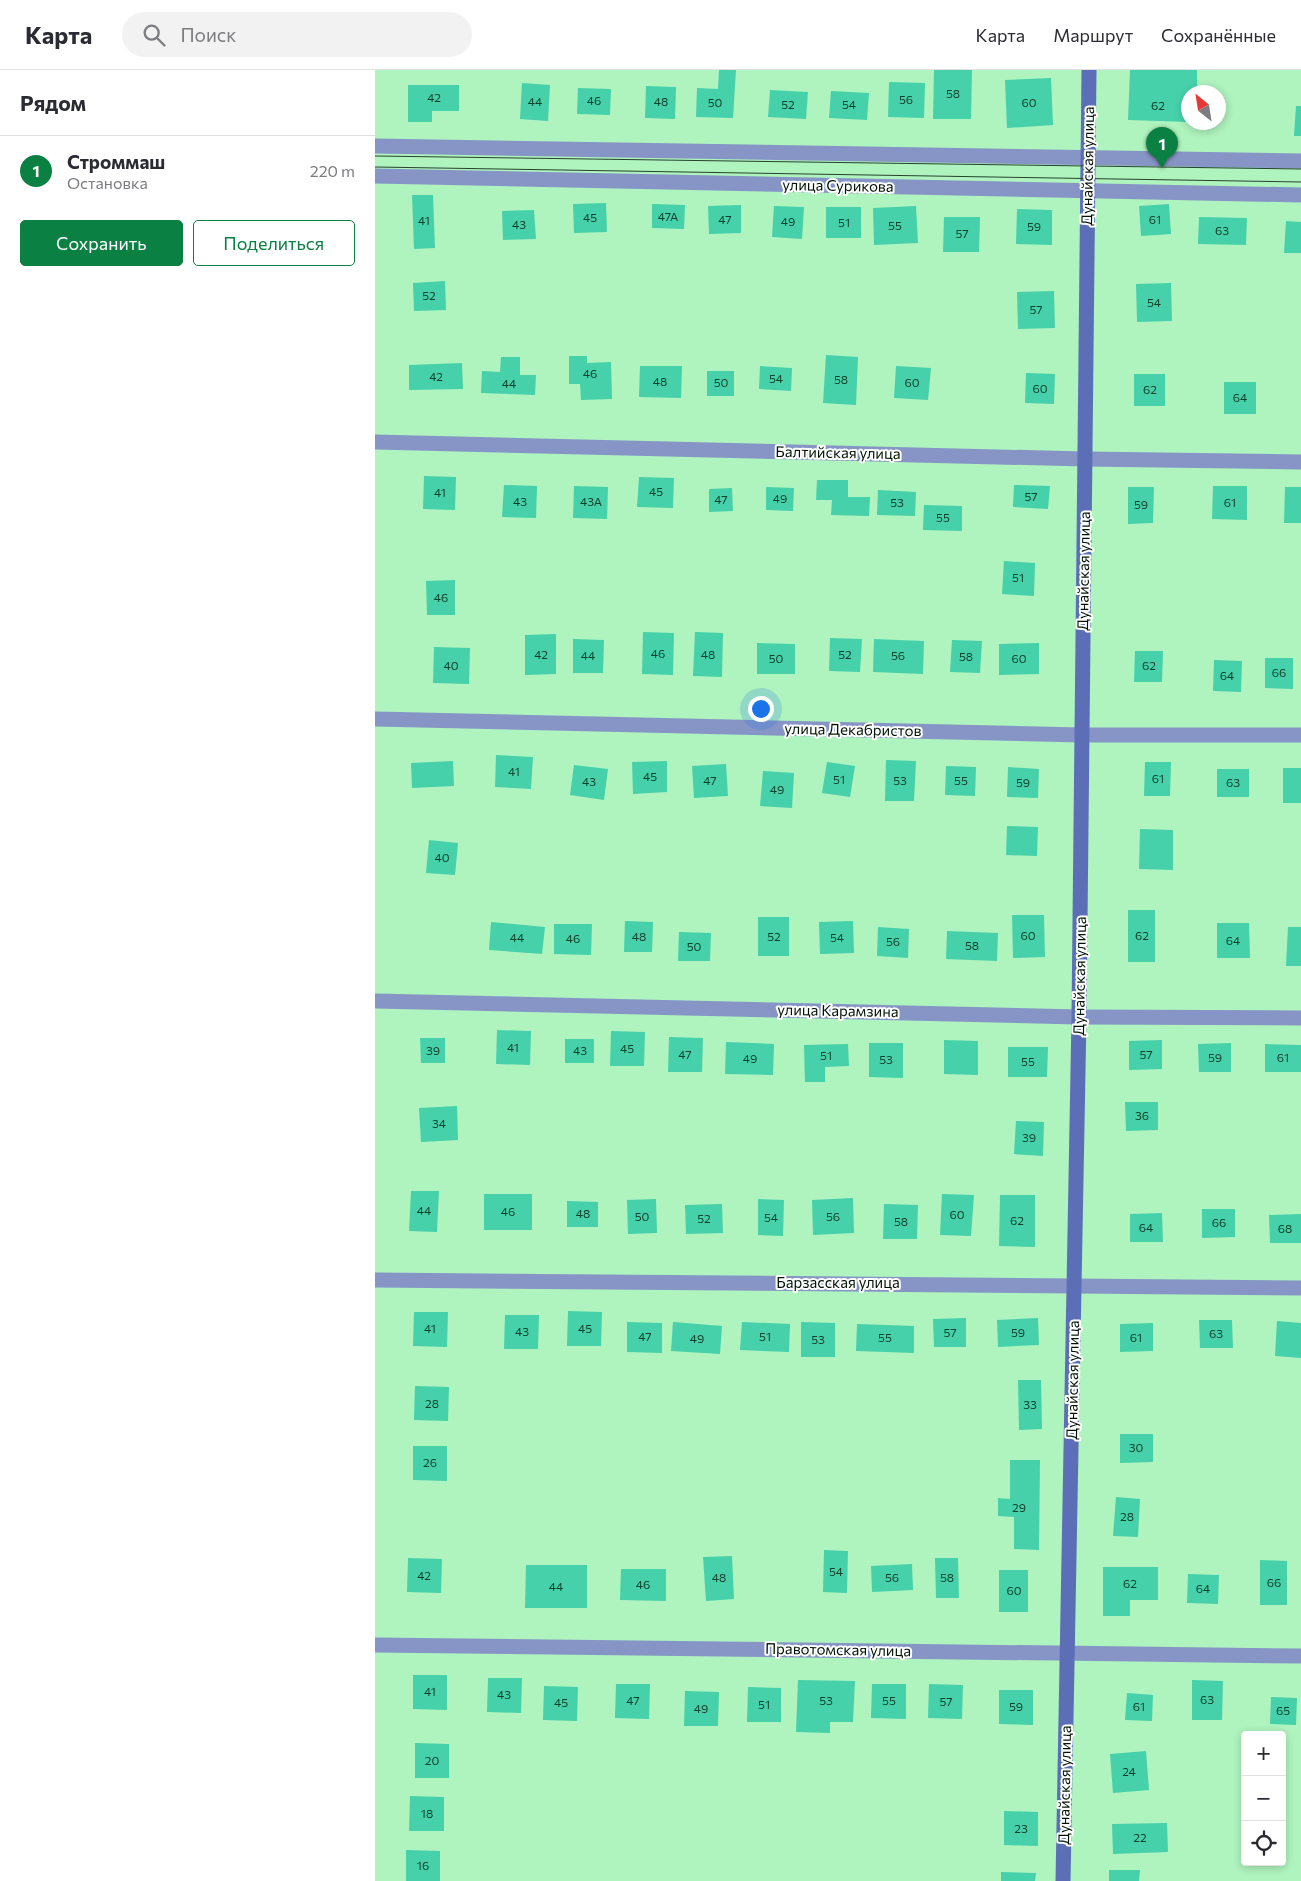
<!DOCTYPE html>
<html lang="ru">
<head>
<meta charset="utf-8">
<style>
	body { margin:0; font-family:Commissioner,sans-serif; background:#f2f2f3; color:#2b2b33 }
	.controls { position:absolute; right:15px; bottom:15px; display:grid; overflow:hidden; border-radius:5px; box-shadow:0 2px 8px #0003 }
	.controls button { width:45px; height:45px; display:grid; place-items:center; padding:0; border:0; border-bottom:1px solid #e1e1e2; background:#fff; color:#2b2b33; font:25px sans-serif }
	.compass { position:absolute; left:806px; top:15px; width:45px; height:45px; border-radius:50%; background:#fff; box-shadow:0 2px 8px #0003; rotate:330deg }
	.you { position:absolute; left:385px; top:638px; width:18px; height:18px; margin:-12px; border:4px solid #fff; border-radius:50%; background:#1a73e8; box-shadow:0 0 0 8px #1a73e833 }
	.badge { display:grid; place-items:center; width:32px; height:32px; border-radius:50%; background:#0b8043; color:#fff; font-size:16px; font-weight:700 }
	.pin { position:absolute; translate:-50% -41px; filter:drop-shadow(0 1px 2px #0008) }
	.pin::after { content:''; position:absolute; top:26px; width:18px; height:15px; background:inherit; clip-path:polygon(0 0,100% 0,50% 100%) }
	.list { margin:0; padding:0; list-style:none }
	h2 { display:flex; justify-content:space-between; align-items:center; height:65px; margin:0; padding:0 20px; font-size:21px }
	h2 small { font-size:16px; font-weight:400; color:#7c7c81 }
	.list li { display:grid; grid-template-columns:32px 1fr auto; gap:15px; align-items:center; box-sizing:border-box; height:70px; padding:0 20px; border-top:1px solid #e1e1e2 }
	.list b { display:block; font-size:19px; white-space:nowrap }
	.list p { margin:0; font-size:16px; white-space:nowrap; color:#7c7c81 }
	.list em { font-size:16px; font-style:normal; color:#7c7c81 }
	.actions { display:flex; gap:10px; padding:15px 20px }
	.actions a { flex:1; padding:11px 0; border:1px solid #0b8043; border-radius:5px; text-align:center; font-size:18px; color:#0b8043 }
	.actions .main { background:#0b8043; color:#fff }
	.icon { flex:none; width:28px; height:28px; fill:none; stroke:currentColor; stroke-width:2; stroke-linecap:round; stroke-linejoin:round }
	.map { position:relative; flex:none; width:926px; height:1811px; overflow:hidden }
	header { display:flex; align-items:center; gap:30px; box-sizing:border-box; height:70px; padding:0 25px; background:#fff; border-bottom:1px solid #e1e1e2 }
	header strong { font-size:24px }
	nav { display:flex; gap:28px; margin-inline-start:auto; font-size:18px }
	.search { width:350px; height:45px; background:#f2f2f3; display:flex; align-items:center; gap:12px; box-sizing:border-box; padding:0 18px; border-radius:28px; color:#7c7c81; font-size:19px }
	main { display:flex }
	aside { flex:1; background:#fff }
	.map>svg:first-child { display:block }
</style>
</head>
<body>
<header>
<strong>Карта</strong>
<div class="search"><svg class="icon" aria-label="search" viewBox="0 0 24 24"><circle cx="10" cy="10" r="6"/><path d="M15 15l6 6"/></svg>Поиск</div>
<nav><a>Карта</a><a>Маршрут</a><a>Сохранённые</a></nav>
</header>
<main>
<aside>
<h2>Рядом<small></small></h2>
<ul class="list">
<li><span class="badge">1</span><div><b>Строммаш</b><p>Остановка</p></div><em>220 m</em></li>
</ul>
<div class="actions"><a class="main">Сохранить</a><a>Поделиться</a></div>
</aside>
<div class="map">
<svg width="926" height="1811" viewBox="0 0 926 1811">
	<rect width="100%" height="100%" fill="#aff3be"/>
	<!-- building -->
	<g fill="#46d1ab">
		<polygon points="344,0 361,0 358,48 321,47 322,18 343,19"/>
		<polygon points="559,0 597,0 596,49 558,49"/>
		<polygon points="755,0 822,0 822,22 814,22 814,52 753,50"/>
		<polygon points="676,8 678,55 632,58 630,10"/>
		<polygon points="514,12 550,13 549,48 513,47"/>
		<polygon points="147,13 175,15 173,51 145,49"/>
		<polygon points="33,15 84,15 84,41 57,41 57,52 33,52"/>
		<polygon points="271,16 301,17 300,49 270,48"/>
		<polygon points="203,18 236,19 235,45 202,44"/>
		<polygon points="395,20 433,22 431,49 393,47"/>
		<polygon points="456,21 494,23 492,50 454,48"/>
		<polygon points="921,36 926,36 926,66 919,66"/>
		<polygon points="37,125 58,125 60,178 39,179"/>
		<polygon points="231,133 232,162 199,163 198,134"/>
		<polygon points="277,134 310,135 309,159 277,158"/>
		<polygon points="794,134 796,164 766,166 764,136"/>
		<polygon points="366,135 366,163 334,164 333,136"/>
		<polygon points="399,136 429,137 427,169 397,167"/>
		<polygon points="541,136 543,173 499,175 498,138"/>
		<rect x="451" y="137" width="35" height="31"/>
		<polygon points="642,139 677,140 677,175 641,174"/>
		<polygon points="159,140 161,169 128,170 127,141"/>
		<polygon points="569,147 605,147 604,182 568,182"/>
		<polygon points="824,147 872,148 871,175 823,174"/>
		<polygon points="911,151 926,152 926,183 909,183"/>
		<polygon points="70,211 71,240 39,241 38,213"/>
		<polygon points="796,213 797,251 762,252 761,214"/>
		<polygon points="679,221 680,258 643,259 642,222"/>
		<polygon points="451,285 483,287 481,335 448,333"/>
		<polygon points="194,286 212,286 212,293 236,292 237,329 206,330 205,314 194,314"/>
		<polygon points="126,287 145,287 145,305 161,305 160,325 106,323 107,301 125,302"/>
		<polygon points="87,293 88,319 34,320 34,295"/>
		<polygon points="265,296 307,296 306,328 264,327"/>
		<polygon points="385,296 417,298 416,321 384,319"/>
		<polygon points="521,296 556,298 553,330 519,328"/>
		<rect x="332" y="301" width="27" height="25"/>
		<polygon points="651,303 680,304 679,334 650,333"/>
		<rect x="759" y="304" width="31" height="32"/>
		<rect x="849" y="312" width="32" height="32"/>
		<polygon points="49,406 81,407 80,440 48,439"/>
		<polygon points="264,407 299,408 298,438 262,437"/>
		<polygon points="442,410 473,410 473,427 495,427 494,446 456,445 457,430 441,430"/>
		<polygon points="129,415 162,416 161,448 127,447"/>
		<polygon points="639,415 675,416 673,439 638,437"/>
		<polygon points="199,416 233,417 232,449 198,448"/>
		<polygon points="838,416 872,416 872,450 837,449"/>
		<polygon points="391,417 419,418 418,441 391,440"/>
		<polygon points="753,417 779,417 778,453 753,454"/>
		<polygon points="910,417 926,417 926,453 909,453"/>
		<polygon points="357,418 358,441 334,442 334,419"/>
		<polygon points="503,420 541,422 540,446 502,445"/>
		<polygon points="549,435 587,436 587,461 548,460"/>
		<polygon points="629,491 660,493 659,526 627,524"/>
		<polygon points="80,510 80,545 52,545 51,511"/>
		<polygon points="268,562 299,563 298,605 267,604"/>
		<polygon points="320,562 348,563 347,607 318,606"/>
		<polygon points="181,564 181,604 150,605 150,565"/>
		<polygon points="455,568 487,569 485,602 454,601"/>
		<polygon points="198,569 229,570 228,603 198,603"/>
		<polygon points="499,569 549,571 548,604 498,602"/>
		<polygon points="577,570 607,571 605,603 575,602"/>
		<polygon points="382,573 420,574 420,604 382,604"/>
		<polygon points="664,573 664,604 624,605 624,574"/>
		<polygon points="59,577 95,578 94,614 58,613"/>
		<polygon points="760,581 788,581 787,612 759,612"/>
		<polygon points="890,588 918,588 918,619 890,618"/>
		<polygon points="839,590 867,591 866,622 838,621"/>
		<polygon points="121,685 158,687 156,719 120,717"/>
		<polygon points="511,690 541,691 539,731 510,731"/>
		<polygon points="78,691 79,716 37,718 36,693"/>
		<polygon points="292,691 292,722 258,724 257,692"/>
		<polygon points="452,692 480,696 475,727 447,723"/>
		<polygon points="770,692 796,692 795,726 769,726"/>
		<polygon points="351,694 353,726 319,728 317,696"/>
		<polygon points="199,695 233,699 229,730 195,725"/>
		<polygon points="571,696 601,697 600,726 570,725"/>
		<polygon points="633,697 664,699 663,728 632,727"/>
		<rect x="908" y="698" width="18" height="35"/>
		<rect x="842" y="699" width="32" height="28"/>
		<polygon points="388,701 419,703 417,738 385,736"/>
		<polygon points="632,756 663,757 662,786 631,785"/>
		<polygon points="765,759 798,760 798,800 764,799"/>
		<polygon points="54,770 83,773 80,805 51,803"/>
		<rect x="753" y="840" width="27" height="52"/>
		<polygon points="637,845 669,845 670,887 638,888"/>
		<rect x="383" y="847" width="31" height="39"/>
		<polygon points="250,851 278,852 277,882 249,882"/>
		<polygon points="478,851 479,883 445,884 444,852"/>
		<polygon points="116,852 170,857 167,884 114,880"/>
		<polygon points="842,853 874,853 875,888 842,888"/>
		<polygon points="179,854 217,854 216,885 179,884"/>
		<polygon points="503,857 534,859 533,888 502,886"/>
		<polygon points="913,857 926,857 926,896 911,896"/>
		<polygon points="572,861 623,863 622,891 571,889"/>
		<polygon points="304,862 336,863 335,891 303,891"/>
		<polygon points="122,960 156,961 155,995 121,994"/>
		<polygon points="236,961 270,962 269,996 235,996"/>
		<polygon points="294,967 328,968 327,1002 293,1002"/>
		<polygon points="45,968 70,968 70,993 46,993"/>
		<rect x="190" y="969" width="29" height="24"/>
		<polygon points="569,970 603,971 603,1005 569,1004"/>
		<polygon points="787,970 787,999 754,1000 754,971"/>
		<polygon points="351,972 399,974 398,1005 350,1004"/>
		<polygon points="494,973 528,973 528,1008 494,1007"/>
		<polygon points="856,973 856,1002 824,1002 823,974"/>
		<polygon points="473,974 474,996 450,997 450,1012 430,1012 429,975"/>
		<polygon points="890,974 926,975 926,1002 890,1002"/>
		<polygon points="633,977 673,977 672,1007 633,1007"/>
		<polygon points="750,1032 783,1032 783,1060 751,1061"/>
		<polygon points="82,1036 83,1070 46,1072 44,1038"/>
		<polygon points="641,1051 669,1052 668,1086 639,1084"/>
		<polygon points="36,1121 64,1121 62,1162 34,1161"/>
		<rect x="109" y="1124" width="48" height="36"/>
		<polygon points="567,1124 599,1125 596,1166 565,1165"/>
		<polygon points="625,1125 660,1125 660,1177 624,1176"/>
		<polygon points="478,1128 479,1163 438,1165 437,1130"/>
		<polygon points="281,1129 282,1163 253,1164 252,1130"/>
		<polygon points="383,1129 409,1130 408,1166 383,1165"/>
		<polygon points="192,1131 223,1132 223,1157 192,1157"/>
		<polygon points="347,1134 348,1163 311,1164 310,1135"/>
		<polygon points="509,1134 543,1135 542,1169 508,1169"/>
		<polygon points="827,1139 860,1139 860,1167 827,1168"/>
		<polygon points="787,1143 788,1172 755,1172 755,1144"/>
		<polygon points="926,1144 926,1173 895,1173 894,1145"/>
		<polygon points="193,1241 227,1242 226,1276 192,1276"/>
		<polygon points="39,1242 73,1242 72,1277 38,1276"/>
		<polygon points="130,1245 164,1245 163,1279 129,1279"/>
		<polygon points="591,1248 591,1277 559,1277 558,1249"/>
		<polygon points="663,1248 664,1275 623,1277 622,1250"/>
		<polygon points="824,1250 857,1250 858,1278 825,1278"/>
		<polygon points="902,1251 926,1253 926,1288 900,1286"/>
		<polygon points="252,1252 287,1253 287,1283 252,1282"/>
		<polygon points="298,1252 347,1256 345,1284 296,1281"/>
		<polygon points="367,1252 415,1254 414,1282 365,1280"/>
		<polygon points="426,1252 460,1253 460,1287 426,1287"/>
		<polygon points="778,1253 778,1281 745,1282 745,1254"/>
		<polygon points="482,1254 539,1256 539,1283 481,1281"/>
		<polygon points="643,1310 666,1310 667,1359 644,1360"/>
		<polygon points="40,1316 74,1317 73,1351 39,1350"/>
		<polygon points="745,1364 778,1364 778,1392 745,1393"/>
		<polygon points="38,1376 72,1376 72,1411 38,1410"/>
		<polygon points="635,1390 665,1390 664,1480 639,1479 639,1447 623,1446 623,1428 635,1429"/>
		<polygon points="741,1427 765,1429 763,1467 738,1466"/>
		<polygon points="449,1480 473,1481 472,1523 448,1522"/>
		<polygon points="357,1486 359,1529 331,1531 328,1487"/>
		<polygon points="33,1488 67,1489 66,1523 32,1522"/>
		<polygon points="560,1488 583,1488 584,1528 561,1528"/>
		<polygon points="885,1490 912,1491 912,1535 885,1535"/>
		<polygon points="537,1494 538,1520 497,1522 496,1496"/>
		<polygon points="151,1495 212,1495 212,1538 150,1538"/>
		<polygon points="728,1497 783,1497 783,1530 755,1530 755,1546 728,1546"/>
		<polygon points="246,1499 291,1499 291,1531 245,1530"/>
		<rect x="624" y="1500" width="29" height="42"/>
		<polygon points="813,1504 844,1505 843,1534 812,1533"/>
		<polygon points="38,1605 72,1605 72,1640 38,1639"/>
		<polygon points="113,1608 147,1608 146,1643 112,1642"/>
		<polygon points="423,1610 480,1611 478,1652 455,1652 455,1663 421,1662"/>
		<polygon points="817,1610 848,1611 847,1650 817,1650"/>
		<polygon points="241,1614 275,1614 274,1649 240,1648"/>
		<polygon points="497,1614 531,1614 531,1649 496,1648"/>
		<polygon points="554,1614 588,1615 587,1649 553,1648"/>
		<polygon points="169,1616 203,1617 202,1651 168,1650"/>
		<polygon points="373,1617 406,1618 406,1652 372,1652"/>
		<polygon points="624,1620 658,1620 658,1655 624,1654"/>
		<polygon points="310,1621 344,1622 343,1656 309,1656"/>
		<polygon points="752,1623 778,1625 777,1651 750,1650"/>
		<polygon points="896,1627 922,1628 921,1655 895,1654"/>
		<polygon points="40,1673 74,1674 74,1708 40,1708"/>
		<polygon points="771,1681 774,1720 738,1723 735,1684"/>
		<polygon points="35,1726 69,1727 69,1761 34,1761"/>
		<polygon points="629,1741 663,1742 663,1776 629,1775"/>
		<polygon points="792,1753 793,1782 738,1784 737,1754"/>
		<polygon points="31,1780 65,1781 65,1811 31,1811"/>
		<polygon points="734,1800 765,1800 764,1811 734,1811"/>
		<polygon points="626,1802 661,1803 660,1811 626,1811"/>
	</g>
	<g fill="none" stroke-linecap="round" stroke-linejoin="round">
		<!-- street -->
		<g stroke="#8695c6" stroke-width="15">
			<polyline points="0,76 926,91"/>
			<polyline points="0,106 926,125"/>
			<polyline points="0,372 710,389 926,392"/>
			<polyline points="0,649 707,665 926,665"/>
			<polyline points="0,931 704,947 926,948"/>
			<polyline points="0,1210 926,1218"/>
			<polyline points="0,1575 926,1586"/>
		</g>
		<!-- secondary -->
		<polyline stroke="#5c6fb6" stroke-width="15" points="688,1811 704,947 714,0"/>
		<!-- tram -->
		<g stroke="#26432b" stroke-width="1">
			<polyline points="0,86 926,99"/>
			<polyline points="0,97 926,112"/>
		</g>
	</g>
	<g text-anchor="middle" stroke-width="4" stroke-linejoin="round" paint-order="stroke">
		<!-- number labels -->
		<g font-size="12" fill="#12422d">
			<text x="578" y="28">58</text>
			<text x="59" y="32">42</text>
			<text x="531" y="34">56</text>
			<text x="219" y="35">46</text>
			<text x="160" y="36">44</text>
			<text x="286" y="36">48</text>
			<text x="340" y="37">50</text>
			<text x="654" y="37">60</text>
			<text x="413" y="39">52</text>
			<text x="474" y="39">54</text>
			<text x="783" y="40">62</text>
			<text x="293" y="151">47А</text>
			<text x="215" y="152">45</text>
			<text x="350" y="154">47</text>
			<text x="780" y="154">61</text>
			<text x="49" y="155">41</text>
			<text x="413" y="156">49</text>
			<text x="469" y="157">51</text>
			<text x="144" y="159">43</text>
			<text x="520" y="160">55</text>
			<text x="659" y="161">59</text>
			<text x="847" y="165">63</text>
			<text x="587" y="168">57</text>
			<text x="54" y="230">52</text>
			<text x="779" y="237">54</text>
			<text x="661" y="244">57</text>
			<text x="215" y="308">46</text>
			<text x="61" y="311">42</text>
			<text x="401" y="313">54</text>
			<text x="466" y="314">58</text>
			<text x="285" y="316">48</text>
			<text x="346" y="317">50</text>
			<text x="537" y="317">60</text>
			<text x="134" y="318">44</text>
			<text x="665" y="323">60</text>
			<text x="775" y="324">62</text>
			<text x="865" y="332">64</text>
			<text x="281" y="426">45</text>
			<text x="65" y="427">41</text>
			<text x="656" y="431">57</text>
			<text x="405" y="433">49</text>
			<text x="346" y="434">47</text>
			<text x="145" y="436">43</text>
			<text x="216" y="436">43А</text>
			<text x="522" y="437">53</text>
			<text x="855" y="437">61</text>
			<text x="766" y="439">59</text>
			<text x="568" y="452">55</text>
			<text x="643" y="512">51</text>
			<text x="66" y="532">46</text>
			<text x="283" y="588">46</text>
			<text x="166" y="589">42</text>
			<text x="333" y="589">48</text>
			<text x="470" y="589">52</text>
			<text x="213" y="590">44</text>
			<text x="523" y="590">56</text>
			<text x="591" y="591">58</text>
			<text x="401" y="593">50</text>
			<text x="644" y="593">60</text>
			<text x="76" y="600">40</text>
			<text x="774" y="600">62</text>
			<text x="904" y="607">66</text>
			<text x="852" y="610">64</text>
			<text x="139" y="706">41</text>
			<text x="275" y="711">45</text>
			<text x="783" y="713">61</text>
			<text x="464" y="714">51</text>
			<text x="335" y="715">47</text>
			<text x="525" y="715">53</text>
			<text x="586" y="715">55</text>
			<text x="214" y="716">43</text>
			<text x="648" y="717">59</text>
			<text x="858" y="717">63</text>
			<text x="402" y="724">49</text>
			<text x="67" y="792">40</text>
			<text x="653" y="870">60</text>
			<text x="767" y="870">62</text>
			<text x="264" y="871">48</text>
			<text x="399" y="871">52</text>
			<text x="142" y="872">44</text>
			<text x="462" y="872">54</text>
			<text x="198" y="873">46</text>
			<text x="858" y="875">64</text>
			<text x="518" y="876">56</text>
			<text x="597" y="880">58</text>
			<text x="319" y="881">50</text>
			<text x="138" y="982">41</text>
			<text x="252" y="983">45</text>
			<text x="58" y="985">39</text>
			<text x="205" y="985">43</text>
			<text x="310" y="989">47</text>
			<text x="771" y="989">57</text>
			<text x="451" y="990">51</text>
			<text x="840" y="992">59</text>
			<text x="908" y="992">61</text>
			<text x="375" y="993">49</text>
			<text x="511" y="994">53</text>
			<text x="653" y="996">55</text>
			<text x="767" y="1050">36</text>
			<text x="64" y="1058">34</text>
			<text x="654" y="1072">39</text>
			<text x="49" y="1145">44</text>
			<text x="133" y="1146">46</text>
			<text x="208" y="1148">48</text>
			<text x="582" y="1149">60</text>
			<text x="267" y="1151">50</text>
			<text x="458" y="1151">56</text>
			<text x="396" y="1152">54</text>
			<text x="329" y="1153">52</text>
			<text x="642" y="1155">62</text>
			<text x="526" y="1156">58</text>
			<text x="844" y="1157">66</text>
			<text x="771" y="1162">64</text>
			<text x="910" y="1163">68</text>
			<text x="55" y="1263">41</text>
			<text x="210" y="1263">45</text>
			<text x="147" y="1266">43</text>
			<text x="575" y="1267">57</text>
			<text x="643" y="1267">59</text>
			<text x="841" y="1268">63</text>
			<text x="270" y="1271">47</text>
			<text x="390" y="1271">51</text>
			<text x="510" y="1272">55</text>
			<text x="761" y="1272">61</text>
			<text x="322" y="1273">49</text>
			<text x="443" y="1274">53</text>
			<text x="57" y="1338">28</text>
			<text x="655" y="1339">33</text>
			<text x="761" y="1382">30</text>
			<text x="55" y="1397">26</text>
			<text x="644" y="1442">29</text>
			<text x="752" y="1451">28</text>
			<text x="461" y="1506">54</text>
			<text x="49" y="1510">42</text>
			<text x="344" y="1512">48</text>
			<text x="517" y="1512">56</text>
			<text x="572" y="1512">58</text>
			<text x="899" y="1517">66</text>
			<text x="755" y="1518">62</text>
			<text x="268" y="1519">46</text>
			<text x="181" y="1521">44</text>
			<text x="828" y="1523">64</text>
			<text x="639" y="1525">60</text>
			<text x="55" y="1626">41</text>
			<text x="129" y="1629">43</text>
			<text x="832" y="1634">63</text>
			<text x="258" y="1635">47</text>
			<text x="451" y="1635">53</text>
			<text x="514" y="1635">55</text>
			<text x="571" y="1636">57</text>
			<text x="186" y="1637">45</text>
			<text x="389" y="1639">51</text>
			<text x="641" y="1641">59</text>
			<text x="764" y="1641">61</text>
			<text x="326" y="1643">49</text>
			<text x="908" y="1645">65</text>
			<text x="57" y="1695">20</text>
			<text x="754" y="1706">24</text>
			<text x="52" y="1748">18</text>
			<text x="646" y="1763">23</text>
			<text x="765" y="1772">22</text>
			<text x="48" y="1800">16</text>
		</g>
		<!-- street labels -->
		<g font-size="15" fill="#001303" stroke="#fff">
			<text transform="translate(713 96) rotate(-89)" y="5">Дунайская улица</text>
			<text transform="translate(463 116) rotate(1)" y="5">улица Сурикова</text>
			<text transform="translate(463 383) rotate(1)" y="5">Балтийская улица</text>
			<text transform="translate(709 501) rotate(-89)" y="5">Дунайская улица</text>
			<text transform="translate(478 660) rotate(1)" y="5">улица Декабристов</text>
			<text transform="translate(705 906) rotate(-89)" y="5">Дунайская улица</text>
			<text transform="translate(463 941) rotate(1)" y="5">улица Карамзина</text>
			<text x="463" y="1218">Барзасская улица</text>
			<text transform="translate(698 1310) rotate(-89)" y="5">Дунайская улица</text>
			<text transform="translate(463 1580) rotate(1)" y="5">Правотомская улица</text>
			<text transform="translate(690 1715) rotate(-89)" y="5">Дунайская улица</text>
		</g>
	</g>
</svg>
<div class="controls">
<button>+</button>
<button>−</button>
<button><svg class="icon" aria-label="locate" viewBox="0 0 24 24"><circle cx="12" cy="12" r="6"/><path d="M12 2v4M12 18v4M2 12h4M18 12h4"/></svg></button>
</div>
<svg class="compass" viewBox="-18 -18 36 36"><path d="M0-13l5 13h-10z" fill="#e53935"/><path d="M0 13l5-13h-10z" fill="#7c7c81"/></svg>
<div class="you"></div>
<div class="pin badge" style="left:787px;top:98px">1</div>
</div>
</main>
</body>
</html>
